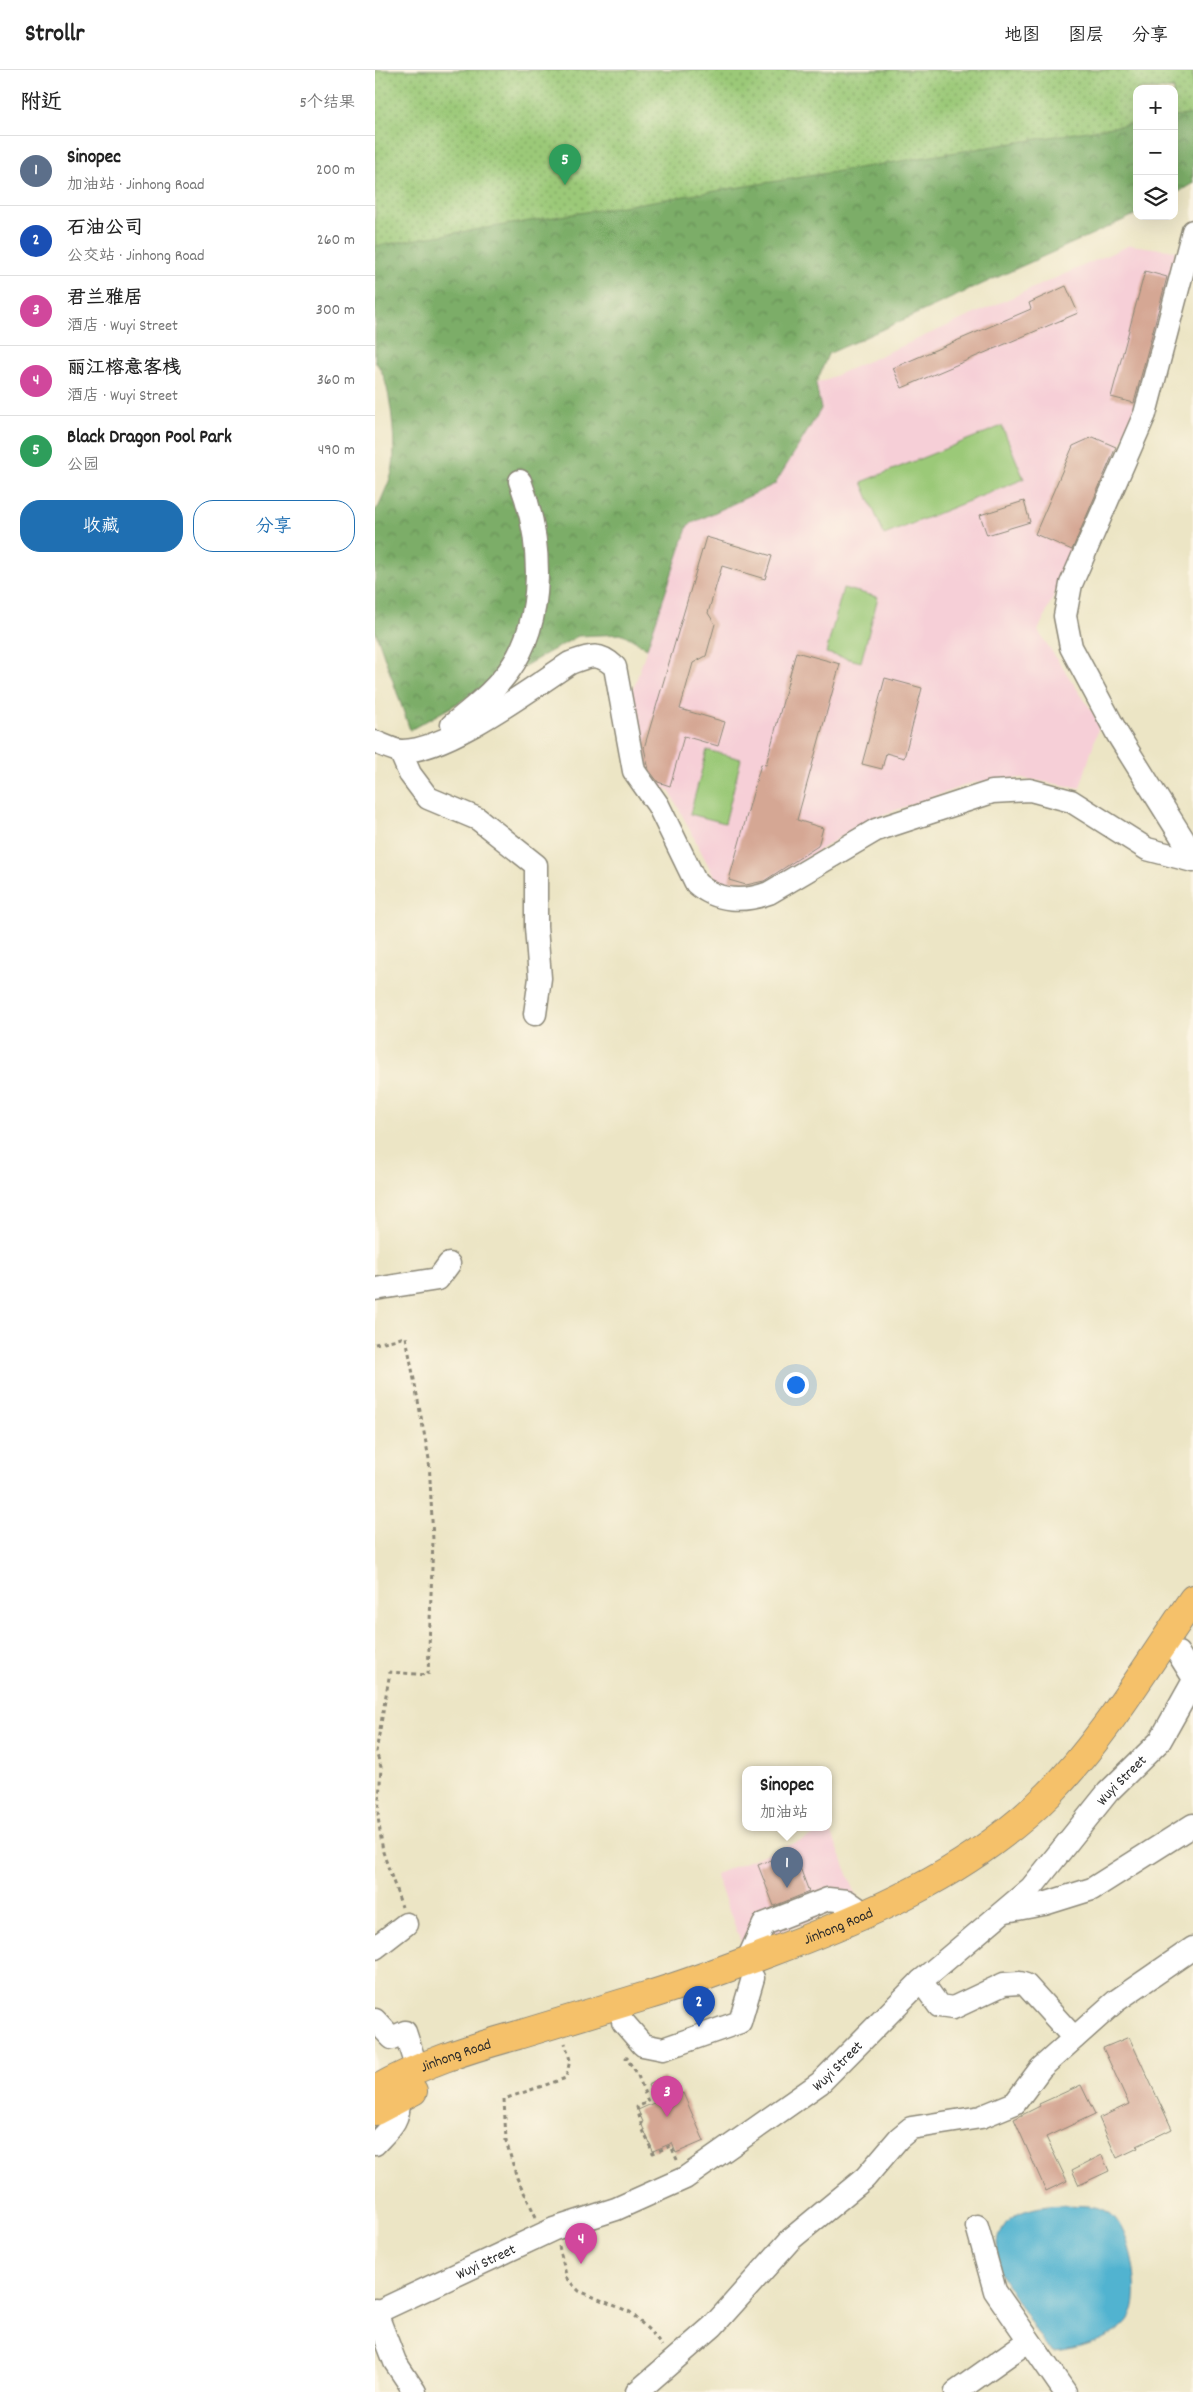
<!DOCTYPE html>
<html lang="zh">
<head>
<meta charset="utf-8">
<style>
	body { margin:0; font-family:Dekko,"LXGW WenKai TC",sans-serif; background:#f2f2f2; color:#222 }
	.controls { position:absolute; right:15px; top:15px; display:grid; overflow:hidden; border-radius:10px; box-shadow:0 5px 20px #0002 }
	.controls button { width:45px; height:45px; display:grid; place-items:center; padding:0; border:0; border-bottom:1px solid #e0e0e0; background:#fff; color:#222; font:25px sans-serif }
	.you { position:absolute; left:420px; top:1314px; width:18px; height:18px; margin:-12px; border:4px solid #fff; border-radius:50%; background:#1a73e8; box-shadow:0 0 0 8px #1a73e833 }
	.badge { display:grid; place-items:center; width:32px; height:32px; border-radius:50%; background:#1f6fb2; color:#fff; font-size:16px; font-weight:700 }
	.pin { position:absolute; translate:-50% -41px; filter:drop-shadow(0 1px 2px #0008) }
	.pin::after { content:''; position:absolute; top:26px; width:18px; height:15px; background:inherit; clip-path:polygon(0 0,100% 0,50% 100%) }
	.popup { position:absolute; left:367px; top:1696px; width:90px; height:65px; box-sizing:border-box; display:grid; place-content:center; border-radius:10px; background:#fff; filter:drop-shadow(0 1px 4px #0005); font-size:16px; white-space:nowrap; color:#767676 }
	.popup b { font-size:19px; color:#222 }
	.popup::after { content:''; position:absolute; left:50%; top:100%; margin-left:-10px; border:10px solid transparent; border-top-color:#fff }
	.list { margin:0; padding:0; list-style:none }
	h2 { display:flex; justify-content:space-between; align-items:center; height:65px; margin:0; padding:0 20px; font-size:21px }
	h2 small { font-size:16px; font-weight:400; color:#767676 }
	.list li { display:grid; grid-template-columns:32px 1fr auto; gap:15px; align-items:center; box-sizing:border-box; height:70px; padding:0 20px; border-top:1px solid #e0e0e0 }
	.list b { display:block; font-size:19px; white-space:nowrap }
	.list p { margin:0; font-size:16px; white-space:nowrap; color:#767676 }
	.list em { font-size:16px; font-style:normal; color:#767676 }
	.actions { display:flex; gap:10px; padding:15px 20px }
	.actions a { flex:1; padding:11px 0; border:1px solid #1f6fb2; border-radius:20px; text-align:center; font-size:18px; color:#1f6fb2 }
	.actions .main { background:#1f6fb2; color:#fff }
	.icon { flex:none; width:28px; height:28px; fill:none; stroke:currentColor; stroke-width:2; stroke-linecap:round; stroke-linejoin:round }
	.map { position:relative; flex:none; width:818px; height:2322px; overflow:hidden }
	header { display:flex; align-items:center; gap:30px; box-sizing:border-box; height:70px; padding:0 25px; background:#fff; border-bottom:1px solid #e0e0e0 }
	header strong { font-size:24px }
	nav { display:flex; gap:28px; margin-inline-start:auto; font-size:18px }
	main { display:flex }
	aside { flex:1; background:#fff }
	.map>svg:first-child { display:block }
</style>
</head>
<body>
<header>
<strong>Strollr</strong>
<nav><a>地图</a><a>图层</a><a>分享</a></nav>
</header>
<main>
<aside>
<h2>附近<small>5个结果</small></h2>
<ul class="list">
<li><span class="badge" style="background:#5c6f8a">1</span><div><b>Sinopec</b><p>加油站 · Jinhong Road</p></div><em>200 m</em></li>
<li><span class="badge" style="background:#1a4fb4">2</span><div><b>石油公司</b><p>公交站 · Jinhong Road</p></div><em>260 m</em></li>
<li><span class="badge" style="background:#d1479c">3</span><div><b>君兰雅居</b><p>酒店 · Wuyi Street</p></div><em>300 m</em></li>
<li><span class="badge" style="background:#d1479c">4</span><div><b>丽江榕意客栈</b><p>酒店 · Wuyi Street</p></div><em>360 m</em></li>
<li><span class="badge" style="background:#2e9e5b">5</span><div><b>Black Dragon Pool Park</b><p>公园</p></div><em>490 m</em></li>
</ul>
<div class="actions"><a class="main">收藏</a><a>分享</a></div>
</aside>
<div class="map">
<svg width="818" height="2322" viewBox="0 0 818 2322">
	<defs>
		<pattern id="forest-crowns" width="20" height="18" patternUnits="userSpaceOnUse" patternTransform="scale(1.25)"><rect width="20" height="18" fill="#7cad68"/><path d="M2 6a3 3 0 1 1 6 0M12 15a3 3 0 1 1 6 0" fill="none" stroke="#668d56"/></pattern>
		<pattern id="park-dots" width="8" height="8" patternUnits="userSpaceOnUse" patternTransform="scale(1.25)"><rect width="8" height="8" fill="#9bc978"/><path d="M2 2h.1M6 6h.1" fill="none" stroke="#7fa363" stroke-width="1.8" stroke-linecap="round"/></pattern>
	</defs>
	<rect width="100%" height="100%" fill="#fcf5e5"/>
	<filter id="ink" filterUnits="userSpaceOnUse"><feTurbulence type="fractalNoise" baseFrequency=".02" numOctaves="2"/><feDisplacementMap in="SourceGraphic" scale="10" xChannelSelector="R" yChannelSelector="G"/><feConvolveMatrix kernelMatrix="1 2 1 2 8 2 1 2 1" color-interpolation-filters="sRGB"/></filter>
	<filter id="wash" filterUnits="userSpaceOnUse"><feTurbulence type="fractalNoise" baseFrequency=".0096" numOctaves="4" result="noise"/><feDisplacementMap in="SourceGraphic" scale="20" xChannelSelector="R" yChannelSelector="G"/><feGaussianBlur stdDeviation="1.12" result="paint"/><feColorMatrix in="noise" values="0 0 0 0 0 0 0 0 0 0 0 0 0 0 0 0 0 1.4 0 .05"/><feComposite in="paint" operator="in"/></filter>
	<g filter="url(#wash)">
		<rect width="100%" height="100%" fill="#ece5c5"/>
		<!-- built -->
		<g fill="#f6cfd7">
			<polygon points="755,175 801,181 760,342 663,561 725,653 705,718 646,708 597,713 493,750 381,819 344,816 294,720 273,711 256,626 313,455 400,414 446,339 441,314"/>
			<polygon points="455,1759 484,1832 368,1877 340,1804"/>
		</g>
		<!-- grass -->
		<g fill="#9bc978" stroke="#637a52">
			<polygon points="627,356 649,409 509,465 487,412"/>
			<polygon points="468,518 503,527 486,592 451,583"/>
			<polygon points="332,680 366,689 350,753 315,744"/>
		</g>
		<!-- forest -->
		<path fill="url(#forest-crowns)" stroke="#546c4a" d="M 0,0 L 818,0 L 818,113 L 799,125 L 799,19 L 762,19 L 762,144 L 453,284 L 441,314 L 446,339 L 400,414 L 313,455 L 272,578 L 248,564 L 203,566 L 35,660 L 0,560 L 0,440 L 4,436 C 8,423 17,409 18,396 C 21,374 16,305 0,292 Z"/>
		<!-- park -->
		<polygon fill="url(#park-dots)" stroke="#637a52" points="0,0 818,0 818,44 799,47 799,19 762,19 762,53 0,176"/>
		<!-- water -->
		<path fill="#51b3d0" stroke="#3e6f7e" d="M 688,2135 C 702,2136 721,2134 733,2142 C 756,2155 769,2228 754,2249 C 742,2268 699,2281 678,2282 L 669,2274 L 624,2202 C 615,2149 641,2137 688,2135 Z"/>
		<g id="blocks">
			<!-- building -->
			<g fill="#d5a794">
				<polygon points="770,201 792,207 759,333 736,327"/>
				<polygon points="691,216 703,243 527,318 518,298 656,239 654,233"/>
				<polygon points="718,367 741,377 697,480 660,464 698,376"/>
				<polygon points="649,431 655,452 612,465 605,445"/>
				<polygon points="331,467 397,486 390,509 347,496 333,543 340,554 331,586 318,593 305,639 350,652 343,676 309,666 295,716 283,712 274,700 269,678"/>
				<polygon points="421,582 465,594 422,750 448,758 443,776 389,811 371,815 354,810 386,694 391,695"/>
				<polygon points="510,608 547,618 529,688 511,683 507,699 487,694"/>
				<polygon points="419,1781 434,1822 399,1836 383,1795"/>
				<polygon points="754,1967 797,2059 762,2076 763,2078 742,2088 724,2048 754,2034 728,1978"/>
				<polygon points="289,2008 297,2028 308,2023 329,2071 301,2083 297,2073 278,2081 266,2053 268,2052 263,2040 281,2032 273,2015"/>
				<polygon points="706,2015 720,2044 671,2067 692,2111 671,2121 639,2049 665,2036 664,2034"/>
				<polygon points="727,2085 734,2101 704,2115 697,2100"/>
			</g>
		</g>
	</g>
	<g filter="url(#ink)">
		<use href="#blocks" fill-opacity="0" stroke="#8c8878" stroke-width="1"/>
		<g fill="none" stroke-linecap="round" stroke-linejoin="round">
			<defs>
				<g id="minor">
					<polyline points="818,161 770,344 696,514 690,546 696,577 743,665 818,785"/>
					<path d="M 77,655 C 97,639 118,622 133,602 C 172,549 167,469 145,411"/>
					<path d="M 0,672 C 8,675 18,680 25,681 C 70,683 157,618 195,593 C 214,586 224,581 240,597 L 259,701 L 283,735 L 321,813 C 342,832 369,832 394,823 L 501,760 L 617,722 L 655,720 L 696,731 L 772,779 L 818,791"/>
					<polyline points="25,681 35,704 53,728 103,749 161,795 161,857 165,908 160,944"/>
					<polyline points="0,1219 63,1209 74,1194"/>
					<polyline points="803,1583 818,1607"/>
					<polyline points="631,1841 669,1834 717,1819 818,1755"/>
					<polyline points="0,1878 31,1854"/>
					<polyline points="372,1891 389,1854 453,1829 472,1831 492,1845"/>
					<polyline points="546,1911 564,1936 578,1938 629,1914 645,1913 651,1915 699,1968"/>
					<polyline points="0,1950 17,1968 30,1962 42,1999"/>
					<polyline points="248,1952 268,1975 288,1979 365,1952 378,1908"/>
					<path d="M 0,2074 C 15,2058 25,2051 24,2028"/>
					<polyline points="602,2156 620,2221 690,2322"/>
					<polyline points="0,2240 20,2292 40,2322"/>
					<path id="s1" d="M 0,2243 L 179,2159 L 241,2139 L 310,2108 L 445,2013 L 546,1911 L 656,1818 L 733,1722 L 785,1671 L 818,1612"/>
					<polyline points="262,2322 338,2256 416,2169 490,2108 524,2068 536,2058 606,2047 640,2033 666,1998 741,1931 818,1878"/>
					<polyline points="581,2322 653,2271"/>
				</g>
				<g id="major">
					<path id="s2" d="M 0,2020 C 45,1994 93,1979 143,1965 C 185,1952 228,1939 271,1926 C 309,1915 346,1900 383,1887 C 489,1848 593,1805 674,1724 C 730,1667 772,1595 818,1529"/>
					<polyline points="0,2041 38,2021"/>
				</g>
			</defs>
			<!-- minor casing -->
			<use href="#minor" stroke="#8c8878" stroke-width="25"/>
			<!-- major casing -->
			<use href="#major" stroke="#8c8878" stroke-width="30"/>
			<!-- path -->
			<g stroke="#8c8878" stroke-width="3" stroke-dasharray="4 4" stroke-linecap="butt">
				<polyline points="0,1274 31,1267 54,1389 58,1470 53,1605 15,1602 1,1682 6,1697 3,1747 8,1782 27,1837"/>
				<polyline points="253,1986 251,1988 262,2003 273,2032 262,2037 267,2058 278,2083 296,2076 303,2092"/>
				<polyline points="161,2147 142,2108 131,2071 129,2029 191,2008 195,1990 190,1973"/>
				<polyline points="184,2176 192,2209 204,2221 255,2242 274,2260 287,2276"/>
			</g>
			<!-- minor -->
			<use href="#minor" stroke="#fff" stroke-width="22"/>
			<!-- major -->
			<use href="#major" stroke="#f5c16b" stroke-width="28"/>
		</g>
	</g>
	<g text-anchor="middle" stroke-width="4" stroke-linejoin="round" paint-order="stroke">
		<!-- street labels -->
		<g font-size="15" fill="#2b2b2b" stroke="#fcf5e5">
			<text dy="5" stroke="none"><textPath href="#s1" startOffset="932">Wuyi Street</textPath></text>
			<text dy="5" stroke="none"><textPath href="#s2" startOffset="492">Jinhong Road</textPath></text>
			<text dy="5" stroke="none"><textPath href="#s2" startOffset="88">Jinhong Road</textPath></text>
			<text dy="5" stroke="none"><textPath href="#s1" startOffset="528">Wuyi Street</textPath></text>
			<text dy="5" stroke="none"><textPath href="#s1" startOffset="122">Wuyi Street</textPath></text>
		</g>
	</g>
</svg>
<div class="controls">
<button>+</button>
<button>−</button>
<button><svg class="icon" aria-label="layers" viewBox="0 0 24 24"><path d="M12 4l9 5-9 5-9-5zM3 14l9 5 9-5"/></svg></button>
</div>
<div class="you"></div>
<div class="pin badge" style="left:412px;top:1818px;background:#5c6f8a">1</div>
<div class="popup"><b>Sinopec</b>加油站</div>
<div class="pin badge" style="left:324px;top:1957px;background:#1a4fb4">2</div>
<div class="pin badge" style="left:292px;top:2047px;background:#d1479c">3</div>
<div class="pin badge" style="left:206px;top:2194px;background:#d1479c">4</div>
<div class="pin badge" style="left:190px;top:115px;background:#2e9e5b">5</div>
</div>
</main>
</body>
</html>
